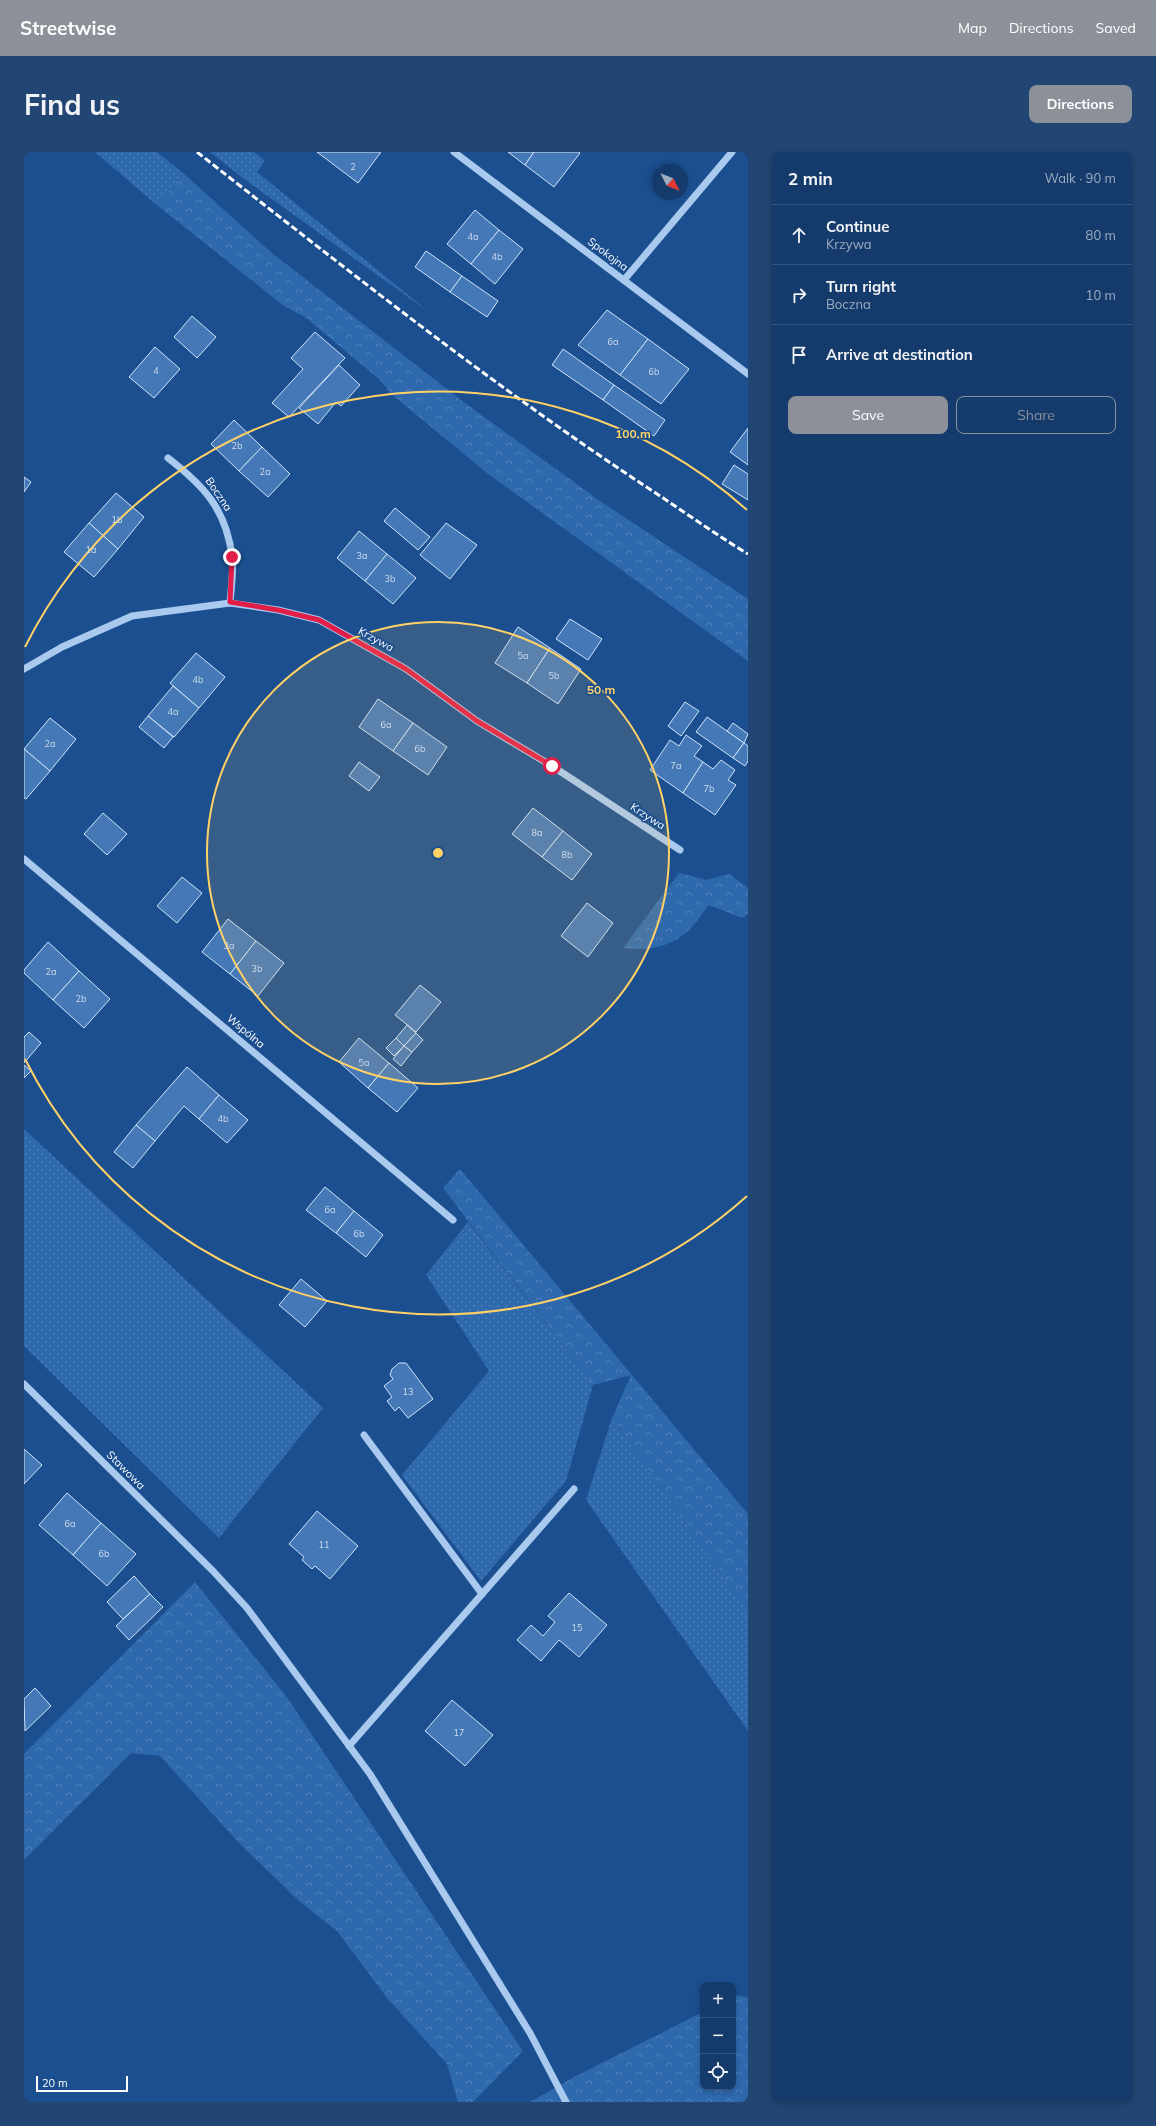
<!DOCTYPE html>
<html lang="en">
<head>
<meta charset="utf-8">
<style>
	body { margin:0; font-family:Mulish,sans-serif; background:#214673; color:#f1f3f6 }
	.controls { position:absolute; right:12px; bottom:12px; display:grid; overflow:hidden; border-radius:8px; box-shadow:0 2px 6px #0003 }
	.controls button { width:36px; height:36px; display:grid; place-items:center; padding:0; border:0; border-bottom:1px solid #33557e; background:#143b6b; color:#f1f3f6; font:20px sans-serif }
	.compass { position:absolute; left:628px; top:12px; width:36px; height:36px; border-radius:50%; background:#143b6b; box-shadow:0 2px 6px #0003; rotate:132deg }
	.scale { position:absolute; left:12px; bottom:10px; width:92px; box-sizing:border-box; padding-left:4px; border:2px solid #fff; border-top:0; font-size:11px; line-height:14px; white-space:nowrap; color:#fff; -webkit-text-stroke:3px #1b4f8f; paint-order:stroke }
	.stop { position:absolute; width:12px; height:12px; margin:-9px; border:3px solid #e11d48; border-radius:50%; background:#fff }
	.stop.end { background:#e11d48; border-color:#fff; box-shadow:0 1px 4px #0008 }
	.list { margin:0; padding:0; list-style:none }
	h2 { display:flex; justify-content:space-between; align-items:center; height:52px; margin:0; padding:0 16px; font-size:17px }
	h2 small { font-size:13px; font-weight:400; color:#9dadc1 }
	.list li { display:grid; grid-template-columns:26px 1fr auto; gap:12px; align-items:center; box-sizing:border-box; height:60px; padding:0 16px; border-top:1px solid #33557e }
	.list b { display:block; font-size:15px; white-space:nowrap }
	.list p { margin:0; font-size:13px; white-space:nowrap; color:#9dadc1 }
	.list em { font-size:13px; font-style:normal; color:#9dadc1 }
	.actions { display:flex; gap:8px; padding:12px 16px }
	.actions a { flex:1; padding:9px 0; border:1px solid #8c9099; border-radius:8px; text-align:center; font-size:14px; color:#8c9099 }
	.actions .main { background:#8c9099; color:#fff }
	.icon { flex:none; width:22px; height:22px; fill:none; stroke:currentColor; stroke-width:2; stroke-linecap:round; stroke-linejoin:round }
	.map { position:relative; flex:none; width:724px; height:1950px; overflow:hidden; border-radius:8px }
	header { display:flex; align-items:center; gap:24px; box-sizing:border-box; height:56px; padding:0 20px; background:#8c9099; color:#fff }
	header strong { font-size:19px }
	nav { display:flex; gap:22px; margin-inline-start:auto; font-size:14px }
	.intro { display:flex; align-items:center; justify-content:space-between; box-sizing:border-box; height:96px; padding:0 24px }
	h1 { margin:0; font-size:28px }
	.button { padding:10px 18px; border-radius:8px; background:#8c9099; color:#fff; font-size:14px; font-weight:700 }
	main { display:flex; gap:24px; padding:0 24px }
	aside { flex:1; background:#143b6b; border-radius:8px; box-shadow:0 2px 6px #0003 }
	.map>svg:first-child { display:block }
</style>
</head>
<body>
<header>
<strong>Streetwise</strong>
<nav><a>Map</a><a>Directions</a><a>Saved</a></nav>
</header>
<div class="intro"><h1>Find us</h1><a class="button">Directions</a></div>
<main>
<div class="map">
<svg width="724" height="1950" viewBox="0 0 724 1950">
	<defs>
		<pattern id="green-dots" width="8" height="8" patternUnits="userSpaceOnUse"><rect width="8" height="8" fill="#2e69ad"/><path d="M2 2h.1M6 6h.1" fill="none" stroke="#4d80b9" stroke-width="1.8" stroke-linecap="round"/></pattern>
		<pattern id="forest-crowns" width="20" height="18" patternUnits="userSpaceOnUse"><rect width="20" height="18" fill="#2e69ad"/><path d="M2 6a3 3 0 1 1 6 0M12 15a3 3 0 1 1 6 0" fill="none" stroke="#4d80b9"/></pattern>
	</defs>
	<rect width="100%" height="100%" fill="#1b4f8f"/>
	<!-- green -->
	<g fill="url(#green-dots)">
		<polygon points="71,0 133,0 159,21 134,54"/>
		<polygon points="186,0 230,0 241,9 233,20 405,160 224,30"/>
		<polygon points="0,977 299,1256 195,1386 0,1194"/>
		<polygon points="444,1070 569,1233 542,1329 457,1429 378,1323 465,1219 402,1123"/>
		<polygon points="588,1266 724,1460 724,1579 562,1348"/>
	</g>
	<!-- forest -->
	<g fill="url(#forest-crowns)">
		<polygon points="159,21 249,102 441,251 576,349 724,447 724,509 464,322 366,241 356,228 281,165 260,154 134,54"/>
		<path d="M 655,721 L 682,728 L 705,722 L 724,736 L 724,762 L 718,766 L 685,753 C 678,761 672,772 664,779 C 645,796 624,799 599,796 Z"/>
		<polygon points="436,1017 724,1362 724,1460 588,1266 607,1223 569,1233 419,1036"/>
		<polygon points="171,1430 262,1544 499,1899 449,1950 434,1950 423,1912 363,1846 313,1779 276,1750 215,1691 136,1604 107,1601 0,1708 0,1602"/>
		<polygon points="715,1843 724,1846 724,1950 506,1950 550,1925 679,1860 679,1935 709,1935 709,1845"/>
	</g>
	<!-- building -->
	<g fill="#4478b7" stroke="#cfe3fa">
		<polygon points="293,0 357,0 334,31"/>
		<polygon points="484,0 510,0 501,13"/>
		<polygon points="510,0 555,0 556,1 530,35 501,13"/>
		<polygon points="451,58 475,78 447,112 423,92"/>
		<polygon points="475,78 499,97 471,132 447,112"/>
		<polygon points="402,99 438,124 426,140 391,115"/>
		<polygon points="438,124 474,149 463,165 426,140"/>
		<polygon points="583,158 624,187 596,223 554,193"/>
		<polygon points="168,164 192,185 173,206 150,185"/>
		<polygon points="291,180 321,206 265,265 248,251 279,217 267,206"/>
		<polygon points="624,187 665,217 637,252 596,223"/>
		<polygon points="131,195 156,217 130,246 105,225"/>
		<polygon points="539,197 590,233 579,248 528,213"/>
		<polygon points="315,213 336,233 317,254 312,250 294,272 275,256"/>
		<polygon points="590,233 641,268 630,284 579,248"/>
		<polygon points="210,268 238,295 215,319 187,292"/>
		<polygon points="724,276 724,313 706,300"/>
		<polygon points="238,295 266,322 244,345 215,319"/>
		<polygon points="710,313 724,322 724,348 698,332"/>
		<polygon points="0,325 7,330 0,340"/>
		<polygon points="92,341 120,365 94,397 65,371"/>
		<polygon points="371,356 406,385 394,398 360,369"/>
		<polygon points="65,371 94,397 70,425 40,400"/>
		<polygon points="422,371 453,393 426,427 396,403"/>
		<polygon points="335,379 363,402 341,429 313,406"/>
		<polygon points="363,402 392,426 369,452 341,429"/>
		<polygon points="546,467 578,487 564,508 532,487"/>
		<polygon points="494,475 526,496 503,531 471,511"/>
		<polygon points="526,496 557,517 534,552 503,531"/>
		<polygon points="172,501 201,525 175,556 146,531"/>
		<polygon points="149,534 175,556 150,585 124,564"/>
		<polygon points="354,547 389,571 369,599 335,575"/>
		<polygon points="661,550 675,559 657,584 644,574"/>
		<polygon points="124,564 149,585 140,596 115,575"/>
		<polygon points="683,565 720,591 709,606 672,580"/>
		<polygon points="26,566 52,587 26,619 0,597"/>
		<polygon points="389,571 423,595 404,623 369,599"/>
		<polygon points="709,571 724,582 720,591 703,579"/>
		<polygon points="662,583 678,594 670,604 679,610 659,641 626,618 646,588 655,594"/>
		<polygon points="720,591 724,594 724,609 721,614 709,606"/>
		<polygon points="0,597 26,619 2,647 0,646"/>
		<polygon points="697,608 711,618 704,628 712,633 691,663 659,641 679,610 689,617"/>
		<polygon points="335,610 356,625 345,639 325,624"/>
		<polygon points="509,656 539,679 518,705 488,682"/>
		<polygon points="79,661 103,682 83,703 60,682"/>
		<polygon points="539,679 568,702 548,728 518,705"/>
		<polygon points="158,725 178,741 153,771 133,754"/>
		<polygon points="563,751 589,771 564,805 537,784"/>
		<polygon points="204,767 232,789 206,822 178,800"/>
		<polygon points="232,789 260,811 234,844 206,822"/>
		<polygon points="24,790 55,819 29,848 0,821 0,818"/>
		<polygon points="55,819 86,847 60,876 29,848"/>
		<polygon points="396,833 417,850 392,880 371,863"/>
		<polygon points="383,873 392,881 380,894 372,886"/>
		<polygon points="5,880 17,891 0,911 0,885"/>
		<polygon points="392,881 399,888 388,900 380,894"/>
		<polygon points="335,886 365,911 344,936 315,910"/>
		<polygon points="372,886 380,894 370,904 362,896"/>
		<polygon points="380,894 388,900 377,914 369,907"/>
		<polygon points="365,911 394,936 373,960 344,936"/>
		<polygon points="0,913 7,919 0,926"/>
		<polygon points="163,915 195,943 175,967 160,954 131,989 112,973"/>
		<polygon points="195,943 224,968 203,991 175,967"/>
		<polygon points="112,973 131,989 109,1016 90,1000"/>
		<polygon points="301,1035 330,1059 312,1081 282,1058"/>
		<polygon points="330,1059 359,1083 342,1105 312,1081"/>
		<polygon points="277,1127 303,1149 281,1175 255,1153"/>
		<polygon points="375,1211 382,1211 409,1247 384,1266 375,1255 371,1259 363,1249 368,1245 360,1234 369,1227 366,1223 368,1217"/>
		<polygon points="0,1297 18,1313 0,1332"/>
		<polygon points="43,1341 77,1371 49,1403 15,1373"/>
		<polygon points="293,1359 334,1394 306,1427 291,1414 288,1417 278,1408 280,1405 265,1392"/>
		<polygon points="77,1371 112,1402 83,1434 49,1403"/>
		<polygon points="110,1424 126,1442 99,1467 83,1450"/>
		<polygon points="545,1441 583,1473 555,1505 535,1488 517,1509 493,1488 507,1473 519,1484 531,1470 524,1464"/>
		<polygon points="126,1442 139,1455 105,1488 92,1474"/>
		<polygon points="11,1536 27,1554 1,1579 0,1547"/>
		<polygon points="428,1548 469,1583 441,1614 401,1579"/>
	</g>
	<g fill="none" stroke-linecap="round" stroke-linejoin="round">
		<!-- minor -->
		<g stroke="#a9c9ee" stroke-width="7">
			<polyline points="430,0 724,222"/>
			<polyline points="600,128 708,0"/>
			<path d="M 144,306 C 180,334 202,357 208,404 C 210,419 207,436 206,451"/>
			<polyline points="0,517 38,495 108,464 206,451 254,458 295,468 382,517 453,569 528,614 656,698"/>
			<polyline points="0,707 429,1068"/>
			<polyline points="0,1232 189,1419 223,1456 346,1622 506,1881 542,1950"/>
			<polyline points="340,1283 458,1442"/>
			<polyline points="325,1594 550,1337"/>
		</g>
		<!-- rail -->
		<path stroke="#fff" stroke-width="3" stroke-dasharray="7 3" stroke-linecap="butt" d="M 173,0 C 322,117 469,234 627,338 C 659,359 691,382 724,402"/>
	</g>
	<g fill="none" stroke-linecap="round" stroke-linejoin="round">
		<!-- route -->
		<polyline stroke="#e11d48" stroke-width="5" points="208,405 206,450 254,458 295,468 382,517 453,569 528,614"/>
	</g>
	<!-- distance rings -->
	<circle cx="414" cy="701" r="231" fill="#ffd166" fill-opacity=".12"/>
	<g fill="none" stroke="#ffd166" stroke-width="2">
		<circle cx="414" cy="701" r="231"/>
		<path d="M723 1044A462 462 0 0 1 1 907M1 495A462 462 0 0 1 723 358"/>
	</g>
	<g text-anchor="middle" stroke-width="3.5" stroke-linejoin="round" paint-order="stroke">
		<!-- number labels -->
		<g font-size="9" fill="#d0dded">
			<text x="329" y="18">2</text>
			<text x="449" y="88">4a</text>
			<text x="473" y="108">4b</text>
			<text x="589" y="193">6a</text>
			<text x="132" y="222">4</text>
			<text x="630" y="223">6b</text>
			<text x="213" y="297">2b</text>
			<text x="241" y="323">2a</text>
			<text x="93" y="371">1b</text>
			<text x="67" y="401">1a</text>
			<text x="338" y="407">3a</text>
			<text x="366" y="430">3b</text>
			<text x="499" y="507">5a</text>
			<text x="530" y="527">5b</text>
			<text x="174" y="531">4b</text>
			<text x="149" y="563">4a</text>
			<text x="362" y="576">6a</text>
			<text x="26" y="595">2a</text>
			<text x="396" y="600">6b</text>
			<text x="652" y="617">7a</text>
			<text x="685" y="640">7b</text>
			<text x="513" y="684">8a</text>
			<text x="543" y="706">8b</text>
			<text x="205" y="797">3a</text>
			<text x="233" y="820">3b</text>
			<text x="27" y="823">2a</text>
			<text x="57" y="850">2b</text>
			<text x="340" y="914">5a</text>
			<text x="199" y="970">4b</text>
			<text x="306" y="1061">6a</text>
			<text x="335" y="1085">6b</text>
			<text x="384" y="1243">13</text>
			<text x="46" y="1375">6a</text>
			<text x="300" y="1396">11</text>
			<text x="80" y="1405">6b</text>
			<text x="553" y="1479">15</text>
			<text x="435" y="1584">17</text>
		</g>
		<!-- street labels -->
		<g font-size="11" fill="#fff" stroke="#1b4f8f">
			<text transform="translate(584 102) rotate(37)" y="4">Spokojna</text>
			<text transform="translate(195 342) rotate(56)" y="4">Boczna</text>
			<text transform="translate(352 487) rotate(29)" y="4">Krzywa</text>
			<text transform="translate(624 664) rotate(33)" y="4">Krzywa</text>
			<text transform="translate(222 879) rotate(40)" y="4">Wspólna</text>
			<text transform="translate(102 1318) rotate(45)" y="4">Stawowa</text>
		</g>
	</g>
	<circle cx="414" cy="701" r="6" fill="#ffd166" stroke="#1b4f8f" stroke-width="2"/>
	<g font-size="12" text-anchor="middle" font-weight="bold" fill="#ffd166" stroke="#1b4f8f" stroke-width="3.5" stroke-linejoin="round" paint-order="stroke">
		<text x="609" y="286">100 m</text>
		<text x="577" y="542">50 m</text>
	</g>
</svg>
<div class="controls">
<button>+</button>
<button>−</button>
<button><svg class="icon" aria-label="locate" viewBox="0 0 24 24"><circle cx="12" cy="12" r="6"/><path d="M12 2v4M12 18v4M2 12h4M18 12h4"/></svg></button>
</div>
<svg class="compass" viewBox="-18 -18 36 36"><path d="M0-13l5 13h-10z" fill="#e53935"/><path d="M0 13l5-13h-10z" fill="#9dadc1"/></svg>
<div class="scale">20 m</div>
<div class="stop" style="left:528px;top:614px"></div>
<div class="stop end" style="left:208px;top:405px"></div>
</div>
<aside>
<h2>2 min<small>Walk · 90 m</small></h2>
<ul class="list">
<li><svg class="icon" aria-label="ahead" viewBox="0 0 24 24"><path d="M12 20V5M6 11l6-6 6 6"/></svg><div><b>Continue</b><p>Krzywa</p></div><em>80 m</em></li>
<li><svg class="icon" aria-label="right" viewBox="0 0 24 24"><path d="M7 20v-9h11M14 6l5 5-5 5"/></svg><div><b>Turn right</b><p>Boczna</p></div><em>10 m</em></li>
<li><svg class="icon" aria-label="arrive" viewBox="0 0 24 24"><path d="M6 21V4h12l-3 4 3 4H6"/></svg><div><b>Arrive at destination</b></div></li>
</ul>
<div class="actions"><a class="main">Save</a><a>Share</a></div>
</aside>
</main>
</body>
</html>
